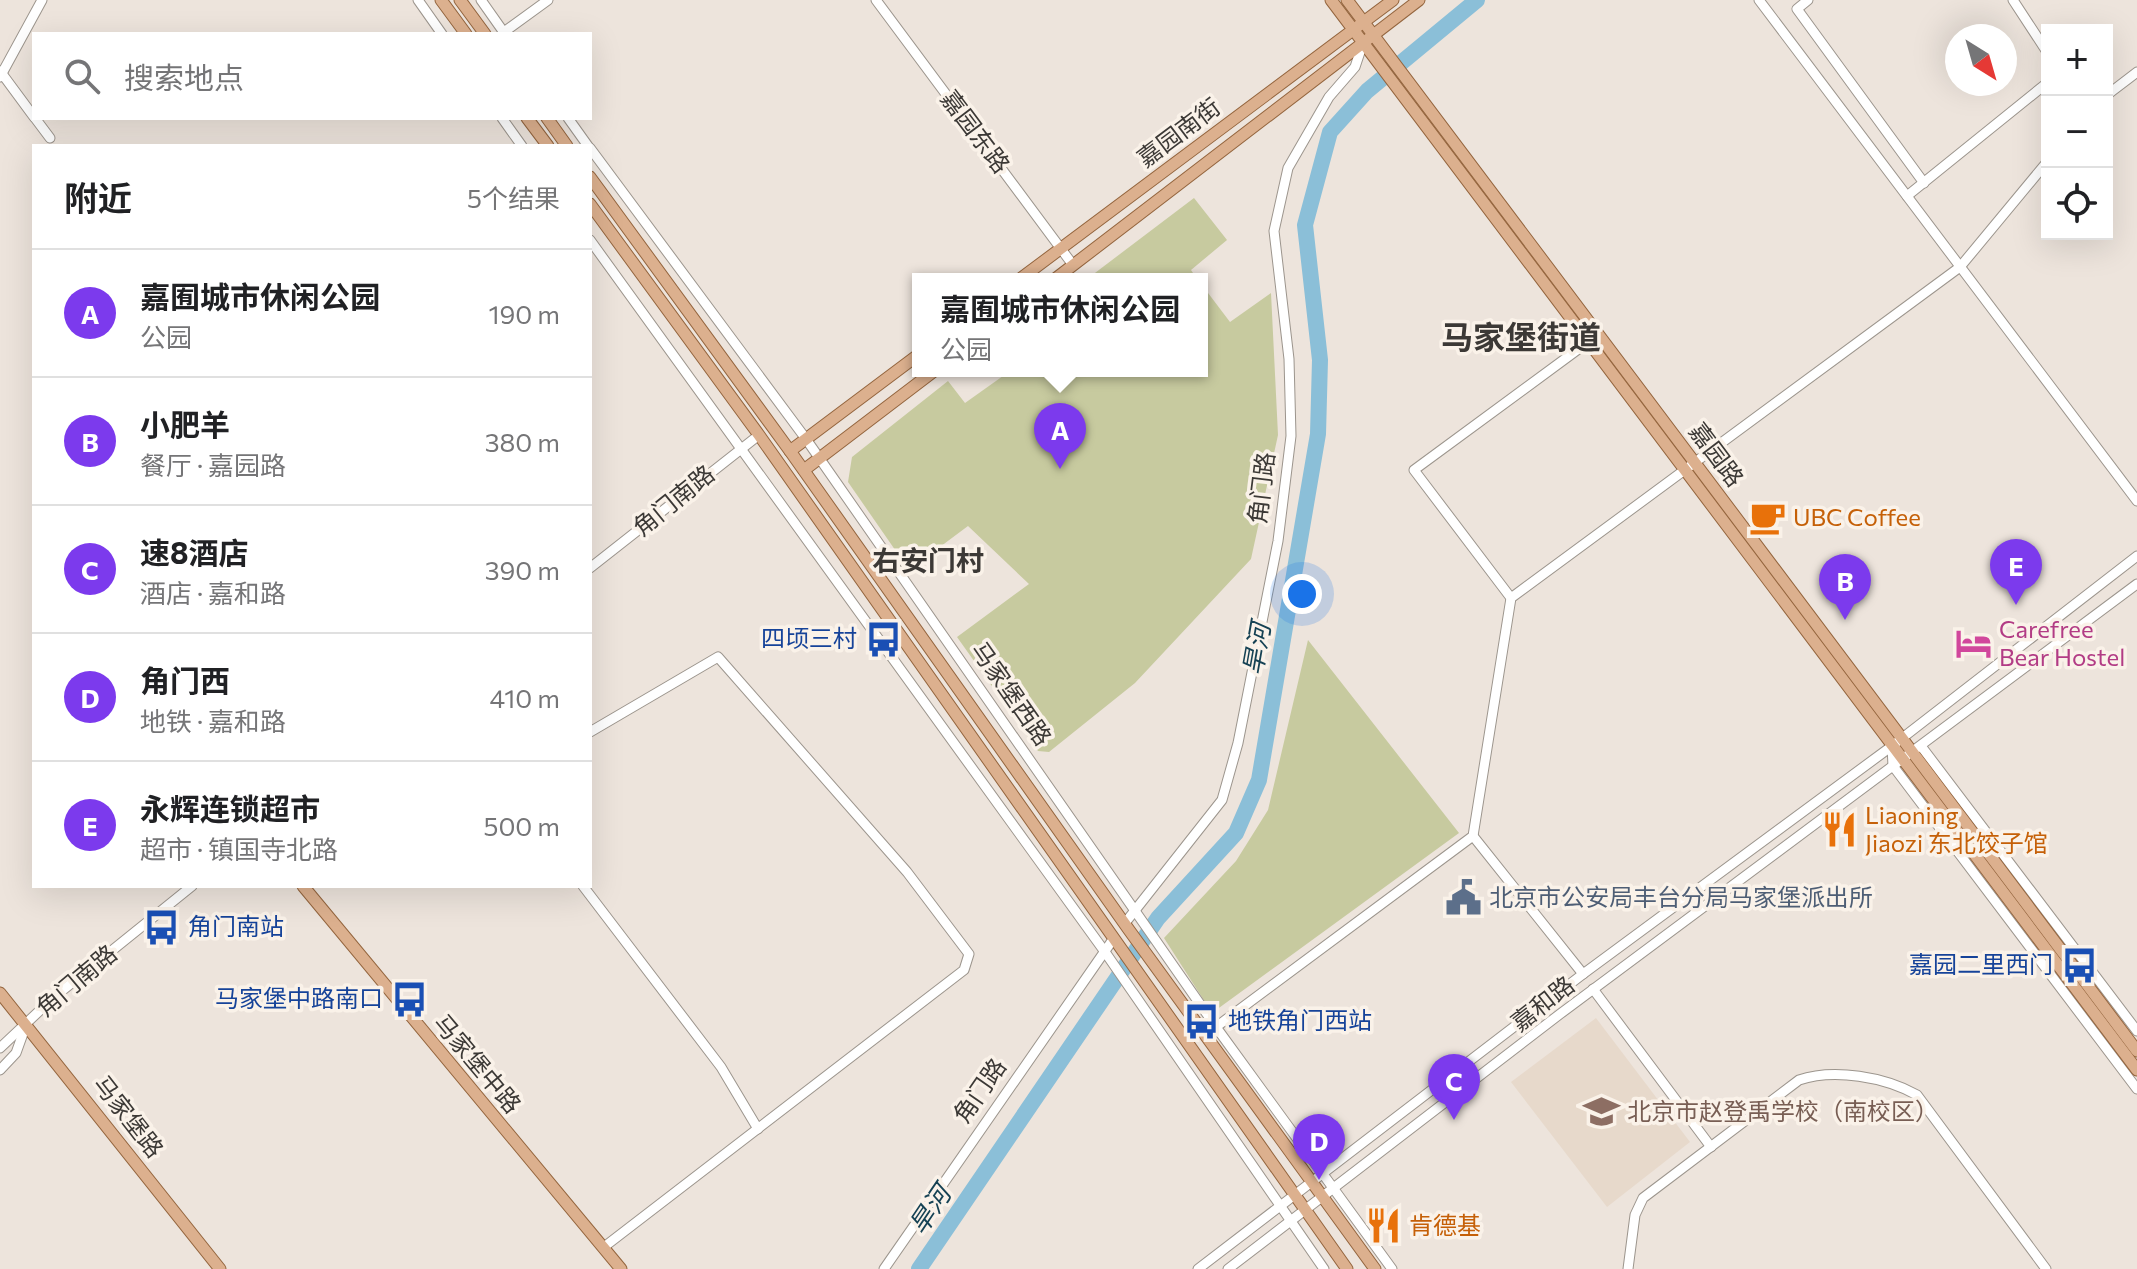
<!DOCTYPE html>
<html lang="zh">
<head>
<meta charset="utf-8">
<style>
	body { margin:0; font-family:Commissioner,"Noto Sans SC",sans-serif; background:#f6f6f6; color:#202124 }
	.controls { position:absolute; right:24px; top:24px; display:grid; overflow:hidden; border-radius:0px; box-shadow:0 8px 32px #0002 }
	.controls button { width:72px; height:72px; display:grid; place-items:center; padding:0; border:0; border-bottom:2px solid #e0e0e0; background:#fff; color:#202124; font:40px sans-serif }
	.compass { position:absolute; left:1945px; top:24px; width:72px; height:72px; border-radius:50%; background:#fff; box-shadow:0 8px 32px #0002; rotate:143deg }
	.you { position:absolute; left:1302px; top:594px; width:28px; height:28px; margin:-20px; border:6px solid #fff; border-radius:50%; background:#1a73e8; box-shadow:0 0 0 12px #1a73e833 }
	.badge { display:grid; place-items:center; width:52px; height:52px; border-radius:50%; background:#7c3aed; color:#fff; font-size:26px; font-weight:700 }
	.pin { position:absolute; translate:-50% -66px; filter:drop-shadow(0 2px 4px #0008) }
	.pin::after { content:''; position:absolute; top:42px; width:28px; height:24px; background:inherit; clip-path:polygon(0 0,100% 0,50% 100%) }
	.popup { position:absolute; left:912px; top:273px; width:296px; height:104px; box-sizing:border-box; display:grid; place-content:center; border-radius:0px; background:#fff; filter:drop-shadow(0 2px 6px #0005); font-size:26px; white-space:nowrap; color:#757577 }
	.popup b { font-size:30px; color:#202124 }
	.popup::after { content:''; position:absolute; left:50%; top:100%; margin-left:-16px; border:16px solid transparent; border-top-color:#fff }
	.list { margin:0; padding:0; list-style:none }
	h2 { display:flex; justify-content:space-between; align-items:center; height:104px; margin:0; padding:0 32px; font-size:34px }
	h2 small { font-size:26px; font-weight:400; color:#757577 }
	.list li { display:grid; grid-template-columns:52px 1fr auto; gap:24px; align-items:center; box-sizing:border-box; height:128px; padding:0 32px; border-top:2px solid #e0e0e0 }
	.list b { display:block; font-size:30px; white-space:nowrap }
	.list p { margin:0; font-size:26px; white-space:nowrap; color:#757577 }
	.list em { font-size:26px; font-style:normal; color:#757577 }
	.icon { flex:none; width:44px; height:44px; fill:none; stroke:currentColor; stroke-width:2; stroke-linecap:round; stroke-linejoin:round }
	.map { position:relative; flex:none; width:2137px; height:1269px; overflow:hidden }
	.search { position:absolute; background:#fff; box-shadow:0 8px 32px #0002; left:32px; top:32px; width:560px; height:88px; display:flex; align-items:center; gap:20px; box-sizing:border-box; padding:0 28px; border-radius:0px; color:#757577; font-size:30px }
	.panel { position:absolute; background:#fff; box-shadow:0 8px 32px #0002; left:32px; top:144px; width:560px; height:744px; border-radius:0px }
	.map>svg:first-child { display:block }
</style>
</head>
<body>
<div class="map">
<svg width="2137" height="1269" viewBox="0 0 2137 1269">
	<rect width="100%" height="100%" fill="#ede4dc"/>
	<!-- built -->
	<polygon fill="#e7d9cb" points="1596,1018 1690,1142 1607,1207 1511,1082"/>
	<!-- green -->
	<g fill="#c7ca9f">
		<polygon points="1194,198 1227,240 1191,270 1197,279 1087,279"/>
		<polygon points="1202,285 1230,322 1271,293 1278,435 1251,559 1135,683 1049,752 1038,751 957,637 1029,584 968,526 909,570 848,482 852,457 948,381 965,403 1010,371 1202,371"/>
		<polygon points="1308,640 1459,833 1212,1013 1164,938 1236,861 1268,810"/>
	</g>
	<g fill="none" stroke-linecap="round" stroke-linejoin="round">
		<!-- river -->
		<polyline stroke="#8bbfd8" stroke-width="16" points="919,1269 1158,918 1236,833 1259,780 1318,434 1320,360 1305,225 1330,132 1367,91 1477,0"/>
		<defs>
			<g id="minor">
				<polyline points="418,0 442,34"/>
				<polyline points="481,0 505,34"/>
				<polyline points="876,0 1073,265"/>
				<polyline points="1759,0 2137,501"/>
				<polyline points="1808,0 1797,9 1924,183"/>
				<polyline points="2013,0 2047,52"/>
				<polyline points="504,32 548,0"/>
				<polyline points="0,71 34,117"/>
				<polyline points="0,77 42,0"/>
				<polyline points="2107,95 2137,72"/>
				<polyline points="35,118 50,138"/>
				<polyline points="502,118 522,146"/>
				<polyline points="568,118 588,146"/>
				<polyline points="590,148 806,439 1216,1027 1392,1269"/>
				<polyline points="1907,196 2047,83"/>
				<polyline points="590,240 1105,952 1324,1269"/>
				<polyline points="590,568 759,435"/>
				<polyline points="1511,598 1414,470 1588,342"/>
				<polyline points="590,732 718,657 907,872 969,954 964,970 604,1247"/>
				<polyline points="1892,746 1893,766 2137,1089"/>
				<polyline points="1921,746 2137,1031"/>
				<polyline points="1473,836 1583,974"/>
				<polyline points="583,886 721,1067 758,1129"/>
				<polyline points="1125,923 1222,800 1238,743 1278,541 1291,436 1289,359 1274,231 1288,168 1329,97 1355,67 1363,43"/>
				<polyline points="1593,989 1711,1147"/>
				<polyline points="1216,1027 1473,836 1511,598 1960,267 2047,162"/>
				<polyline points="0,1048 53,998 192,886"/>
				<polyline points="0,1070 16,1053 25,1028"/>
				<polyline points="884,1269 1114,938"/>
				<polyline points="1198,1269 1583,974 1892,746 2137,556"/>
				<polyline points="1228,1269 1560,1014 2137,584"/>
				<path d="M 1628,1269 L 1635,1215 L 1643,1198 L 1799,1080 C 1834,1068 1885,1077 1917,1095 L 2046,1269"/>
			</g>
			<g id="major">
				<polyline points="441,0 466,34"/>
				<polyline points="460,0 485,34"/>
				<polyline points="1331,0 2137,1070"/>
				<polyline points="1347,0 2137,1051"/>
				<polyline points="527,118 548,146"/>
				<polyline points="547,118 567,146"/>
				<polyline points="590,177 790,451 1129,930 1375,1269"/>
				<polyline points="590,204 759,435 1347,1269"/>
				<polyline points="1020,279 1393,0"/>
				<polyline points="1055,279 1419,0"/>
				<polyline points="790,451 918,355"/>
				<polyline points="804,470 934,371"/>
				<polyline points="303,886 621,1269"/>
				<polyline points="0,993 220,1269"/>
			</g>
		</defs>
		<!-- minor casing -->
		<use href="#minor" stroke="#9c958d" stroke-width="11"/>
		<!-- major casing -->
		<use href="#major" stroke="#94653e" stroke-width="13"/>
		<!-- minor -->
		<use href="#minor" stroke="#fff" stroke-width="9"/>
		<!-- major -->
		<use href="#major" stroke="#dcb08e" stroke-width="11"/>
	</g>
	<!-- icons -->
	<defs>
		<symbol id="cafe-bare" viewBox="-9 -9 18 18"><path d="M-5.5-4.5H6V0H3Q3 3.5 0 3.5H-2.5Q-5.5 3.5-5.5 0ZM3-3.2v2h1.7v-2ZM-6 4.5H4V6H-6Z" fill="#e8710a" stroke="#faf2e9" stroke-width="2.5" paint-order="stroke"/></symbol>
		<symbol id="bus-bare" viewBox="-9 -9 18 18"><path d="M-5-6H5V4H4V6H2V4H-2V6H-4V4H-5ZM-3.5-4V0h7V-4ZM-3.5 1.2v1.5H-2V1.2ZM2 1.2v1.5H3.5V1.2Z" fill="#1a4fb4" stroke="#faf2e9" stroke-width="2.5" paint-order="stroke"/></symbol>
		<symbol id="hotel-bare" viewBox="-9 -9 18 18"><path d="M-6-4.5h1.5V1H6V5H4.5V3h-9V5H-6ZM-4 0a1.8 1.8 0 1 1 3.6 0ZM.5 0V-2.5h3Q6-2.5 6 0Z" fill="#d1479c" stroke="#faf2e9" stroke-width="2.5" paint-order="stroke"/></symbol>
		<symbol id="restaurant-bare" viewBox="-9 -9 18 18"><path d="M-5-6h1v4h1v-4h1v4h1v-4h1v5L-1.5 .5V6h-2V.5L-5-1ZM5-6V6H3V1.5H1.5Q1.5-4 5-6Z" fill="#e8710a" stroke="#faf2e9" stroke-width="2.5" paint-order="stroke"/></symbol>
		<symbol id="civic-bare" viewBox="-9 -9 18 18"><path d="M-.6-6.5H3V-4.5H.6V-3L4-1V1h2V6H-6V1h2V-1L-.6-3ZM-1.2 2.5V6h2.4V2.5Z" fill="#5c6f8a" stroke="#faf2e9" stroke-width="2.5" paint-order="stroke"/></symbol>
		<symbol id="school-bare" viewBox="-9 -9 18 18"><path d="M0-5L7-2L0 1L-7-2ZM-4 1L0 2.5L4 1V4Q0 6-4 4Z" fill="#8d6e63" stroke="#faf2e9" stroke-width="2.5" paint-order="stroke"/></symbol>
	</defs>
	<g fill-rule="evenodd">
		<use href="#cafe-bare" x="1742" y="492" width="51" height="51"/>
		<use href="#bus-bare" x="858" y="614" width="51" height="51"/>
		<use href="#hotel-bare" x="1948" y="618" width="51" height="51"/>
		<use href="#restaurant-bare" x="1814" y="804" width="51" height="51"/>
		<use href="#civic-bare" x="1438" y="872" width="51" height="51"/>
		<use href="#bus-bare" x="136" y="902" width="51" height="51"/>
		<use href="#bus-bare" x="2054" y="940" width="51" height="51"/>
		<use href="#bus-bare" x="384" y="974" width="51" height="51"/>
		<use href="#bus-bare" x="1176" y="996" width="51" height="51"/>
		<use href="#school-bare" x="1576" y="1086" width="51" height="51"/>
		<use href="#restaurant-bare" x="1358" y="1200" width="51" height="51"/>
	</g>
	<g text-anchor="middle" stroke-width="7" stroke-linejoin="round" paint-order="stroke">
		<!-- street labels -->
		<g font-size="24" fill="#3c3936" stroke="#faf2e9">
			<text transform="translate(975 132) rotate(53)" y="8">嘉园东路</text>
			<text transform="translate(1179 133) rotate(-37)" y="8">嘉园南街</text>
			<text transform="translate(1716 455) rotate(53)" y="8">嘉园路</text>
			<text transform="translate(1262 488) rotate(-83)" y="8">角门路</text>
			<text transform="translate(674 501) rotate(-39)" y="8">角门南路</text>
			<text transform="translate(1011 694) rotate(55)" y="8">马家堡西路</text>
			<text transform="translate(77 981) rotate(-40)" y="8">角门南路</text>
			<text transform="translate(1543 1004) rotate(-38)" y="8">嘉和路</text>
			<text transform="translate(477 1064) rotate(50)" y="8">马家堡中路</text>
			<text transform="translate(980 1091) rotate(-55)" y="8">角门路</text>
			<text transform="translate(128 1117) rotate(52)" y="8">马家堡路</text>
		</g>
		<!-- food labels -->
		<g font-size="24" fill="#c56008" stroke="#faf2e9" text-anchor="start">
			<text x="1793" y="526">UBC Coffee</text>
			<text x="1865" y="824">Liaoning<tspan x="1865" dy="28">Jiaozi 东北饺子馆</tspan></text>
			<text x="1409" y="1234">肯德基</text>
		</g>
		<!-- hotel labels -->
		<g font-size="24" fill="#b23c85" stroke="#faf2e9" text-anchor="start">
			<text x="1999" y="638">Carefree<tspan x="1999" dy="28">Bear Hostel</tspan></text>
		</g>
		<!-- transit labels -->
		<g font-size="24" fill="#164399" stroke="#faf2e9" text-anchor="end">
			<text x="857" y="647">四顷三村</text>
			<text x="188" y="935" text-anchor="start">角门南站</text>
			<text x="2053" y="973">嘉园二里西门</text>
			<text x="383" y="1007">马家堡中路南口</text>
			<text x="1228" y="1029" text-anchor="start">地铁角门西站</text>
		</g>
		<!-- service labels -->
		<g font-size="24" fill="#4e5e75" stroke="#faf2e9" text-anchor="start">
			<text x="1489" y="906">北京市公安局丰台分局马家堡派出所</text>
		</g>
		<!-- education labels -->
		<g font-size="24" fill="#785e54" stroke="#faf2e9" text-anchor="start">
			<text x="1627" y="1120">北京市赵登禹学校（南校区）</text>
		</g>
		<!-- water labels -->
		<g font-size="26" font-style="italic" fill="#164254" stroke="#faf2e9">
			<text transform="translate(1257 649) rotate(-80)" y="9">旱河</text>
			<text transform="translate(930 1210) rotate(-56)" y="9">旱河</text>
		</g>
		<!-- quarter labels -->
		<g font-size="28" font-weight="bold" fill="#3c3936" stroke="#faf2e9">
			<text x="928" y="571">右安门村</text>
		</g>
		<!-- district labels -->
		<g font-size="32" font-weight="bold" fill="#3c3936" stroke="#faf2e9">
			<text x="1521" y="349">马家堡街道</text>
		</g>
	</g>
</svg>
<div class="controls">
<button>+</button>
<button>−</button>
<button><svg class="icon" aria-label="locate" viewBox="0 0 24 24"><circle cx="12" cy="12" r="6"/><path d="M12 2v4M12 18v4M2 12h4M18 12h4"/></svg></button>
</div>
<svg class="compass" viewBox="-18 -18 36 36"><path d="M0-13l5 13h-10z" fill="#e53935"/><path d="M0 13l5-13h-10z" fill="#757577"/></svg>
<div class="you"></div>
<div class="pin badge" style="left:1060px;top:469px">A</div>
<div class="popup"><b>嘉囿城市休闲公园</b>公园</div>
<div class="pin badge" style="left:1845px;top:620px">B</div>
<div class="pin badge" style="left:1454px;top:1120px">C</div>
<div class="pin badge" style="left:1319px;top:1180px">D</div>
<div class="pin badge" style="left:2016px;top:605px">E</div>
<div class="search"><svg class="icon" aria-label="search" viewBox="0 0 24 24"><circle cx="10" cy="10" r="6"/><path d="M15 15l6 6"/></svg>搜索地点</div>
<section class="panel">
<h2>附近<small>5个结果</small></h2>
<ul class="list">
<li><span class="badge">A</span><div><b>嘉囿城市休闲公园</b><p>公园</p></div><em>190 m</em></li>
<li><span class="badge">B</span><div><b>小肥羊</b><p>餐厅 · 嘉园路</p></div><em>380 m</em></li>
<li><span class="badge">C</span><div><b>速8酒店</b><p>酒店 · 嘉和路</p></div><em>390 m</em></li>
<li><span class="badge">D</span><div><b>角门西</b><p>地铁 · 嘉和路</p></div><em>410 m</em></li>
<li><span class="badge">E</span><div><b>永辉连锁超市</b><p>超市 · 镇国寺北路</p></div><em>500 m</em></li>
</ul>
</section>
</div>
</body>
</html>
